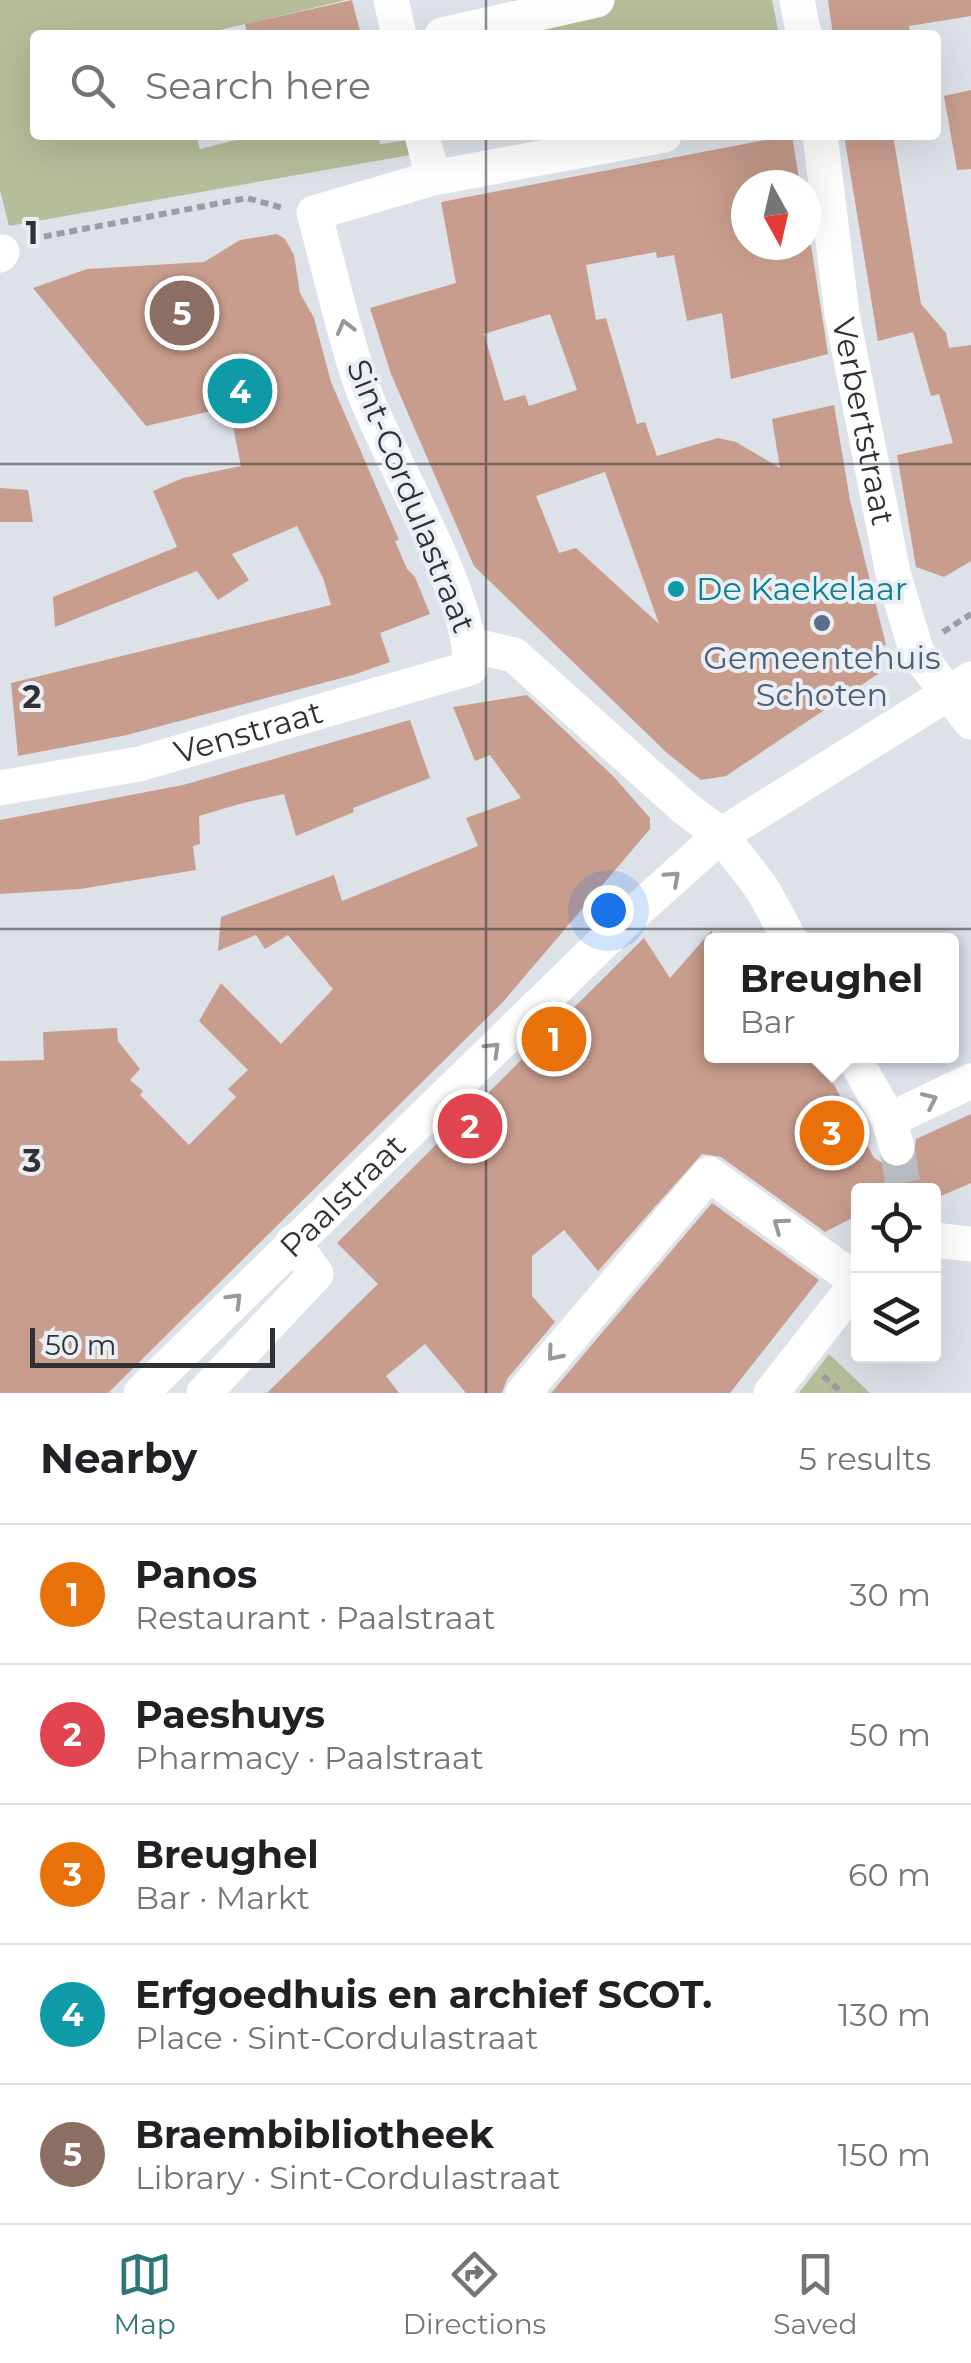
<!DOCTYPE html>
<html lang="en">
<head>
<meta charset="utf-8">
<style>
	body { margin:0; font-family:Montserrat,sans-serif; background:#f6f6f6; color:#202124 }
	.controls { position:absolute; right:30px; bottom:30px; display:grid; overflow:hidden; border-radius:10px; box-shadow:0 10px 40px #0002 }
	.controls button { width:90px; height:90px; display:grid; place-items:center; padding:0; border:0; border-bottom:2px solid #e0e0e0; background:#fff; color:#202124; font:50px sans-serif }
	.compass { position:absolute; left:731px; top:170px; width:90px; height:90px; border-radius:50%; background:#fff; box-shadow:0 10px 40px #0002; rotate:172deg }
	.scale { position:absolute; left:30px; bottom:25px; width:245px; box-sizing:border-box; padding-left:10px; border:5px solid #2f3134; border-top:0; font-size:28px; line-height:35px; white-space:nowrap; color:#2f3134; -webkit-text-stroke:8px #eaeff6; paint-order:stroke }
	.you { position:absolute; left:608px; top:910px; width:35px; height:35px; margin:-25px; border:8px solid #fff; border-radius:50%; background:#1a73e8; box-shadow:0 0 0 15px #1a73e833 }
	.badge { display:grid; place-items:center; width:65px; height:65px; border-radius:50%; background:#2d7777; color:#fff; font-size:32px; font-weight:700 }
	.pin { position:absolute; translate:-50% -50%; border:5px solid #fff; box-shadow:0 2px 10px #0006 }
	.popup { position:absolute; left:704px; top:933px; width:255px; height:130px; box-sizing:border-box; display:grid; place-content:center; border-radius:10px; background:#fff; filter:drop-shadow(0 2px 8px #0005); font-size:32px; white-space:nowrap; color:#757577 }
	.popup b { font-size:38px; color:#202124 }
	.popup::after { content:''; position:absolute; left:50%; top:100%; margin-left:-20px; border:20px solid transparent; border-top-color:#fff }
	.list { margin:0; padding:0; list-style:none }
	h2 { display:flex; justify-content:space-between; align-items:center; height:130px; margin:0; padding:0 40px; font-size:42px }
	h2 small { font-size:32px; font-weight:400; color:#757577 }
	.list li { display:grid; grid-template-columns:65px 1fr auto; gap:30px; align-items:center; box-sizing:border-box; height:140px; padding:0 40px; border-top:2px solid #e0e0e0 }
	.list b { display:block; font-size:38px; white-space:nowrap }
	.list p { margin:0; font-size:32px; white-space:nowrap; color:#757577 }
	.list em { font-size:32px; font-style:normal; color:#757577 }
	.icon { flex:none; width:55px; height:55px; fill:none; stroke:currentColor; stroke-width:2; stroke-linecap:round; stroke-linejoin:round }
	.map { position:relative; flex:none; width:971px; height:1393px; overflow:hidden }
	.search { position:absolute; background:#fff; box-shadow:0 10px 40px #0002; left:30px; right:30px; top:30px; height:110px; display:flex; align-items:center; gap:25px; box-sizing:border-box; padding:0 35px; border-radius:10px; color:#757577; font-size:38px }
	.sheet { height:830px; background:#fff }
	nav { display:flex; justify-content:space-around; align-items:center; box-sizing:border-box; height:140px; border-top:2px solid #e0e0e0; background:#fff; font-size:28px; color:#757577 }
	nav a { display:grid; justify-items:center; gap:5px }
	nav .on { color:#2d7777 }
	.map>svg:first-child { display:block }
</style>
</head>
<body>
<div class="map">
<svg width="971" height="1393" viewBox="0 0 971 1393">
	<rect width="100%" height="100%" fill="#dde2e9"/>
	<!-- green -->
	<g fill="#b5bd99">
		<polygon points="0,0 346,0 199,35 197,31 196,35 35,35 35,135 196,135 200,149 257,135 378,135 380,144 408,140 410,155 9,226 0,190"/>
		<polygon points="514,0 772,0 779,35 523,35"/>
		<polygon points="829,1354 870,1393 799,1393"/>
	</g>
	<!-- building -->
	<g fill="#c89d8d" fill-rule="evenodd">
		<polygon points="352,0 361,35 247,35 245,24"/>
		<polygon points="828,0 971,0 971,16 909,26 910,35 833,35"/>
		<polygon points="971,90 971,169 957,170 944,96"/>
		<path d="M 792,135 L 800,185 L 746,185 L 746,245 L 811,245 L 828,354 L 731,379 L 722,313 L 687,321 L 674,255 L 657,258 L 656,252 L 586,265 L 596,320 L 606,318 L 637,424 L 645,422 L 657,456 L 718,438 L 736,442 L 780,468 L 772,419 L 834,405 L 850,500 L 886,645 L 882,646 L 878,674 L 726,776 L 701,780 L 667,753 L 474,566 L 391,374 L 370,308 L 456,283 L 441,202 ZM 550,314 L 577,390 L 529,406 L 525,395 L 504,401 L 484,334 ZM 605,472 L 659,624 L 576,548 L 559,553 L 536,496 Z"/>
		<polygon points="844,135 893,135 921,304 946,333 949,348 971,345 971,561 944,577 916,567 897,455 953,443 939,394 931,396 913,332 878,341"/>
		<polygon points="277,234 285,239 294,255 300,293 314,318 331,382 399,540 395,541 407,569 415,577 430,614 380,633 390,662 353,675 127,735 18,756 11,683 331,605 323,578 297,526 232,554 249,580 218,600 197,571 55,627 53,597 177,547 153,491 183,478 241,466 229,407 146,426 33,288 87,269 204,262 240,240"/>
		<polygon points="0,488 28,490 33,522 0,522"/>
		<polygon points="527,695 614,777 650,818 650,829 503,1002 108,1393 0,1393 0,1061 44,1060 43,1032 117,1028 118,1041 140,1069 130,1080 143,1091 140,1095 189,1145 236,1097 228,1089 248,1070 199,1021 221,983 281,1044 333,989 288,935 265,949 256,935 218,951 221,917 334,875 342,901 478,846 466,818 521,798 490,755 475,761 453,707"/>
		<polygon points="410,720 430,778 353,808 354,812 296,836 284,794 243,803 199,816 200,844 193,846 196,870 80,889 0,894 0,820 183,785"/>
		<polygon points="712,930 712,1056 818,1056 874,1158 893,1169 913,1162 916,1139 971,1114 971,1183 934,1199 934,1190 858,1190 858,1215 825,1232 721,1157 702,1154 598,1271 564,1230 532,1256 532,1296 555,1322 507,1379 502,1393 466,1393 425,1344 386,1376 399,1393 267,1393 378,1284 337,1243 644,938 670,978"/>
		<polygon points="712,1203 819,1280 730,1393 551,1393"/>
	</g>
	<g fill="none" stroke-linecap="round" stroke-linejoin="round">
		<!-- minor-tunnel -->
		<polyline stroke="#babfc5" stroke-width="35" stroke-dasharray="35 18" stroke-linecap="butt" points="897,1148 904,1190"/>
		<!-- path -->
		<g stroke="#9a9ea3" stroke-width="6" stroke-dasharray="8 5" stroke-linecap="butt">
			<polyline points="31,239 247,198 283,208"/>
			<polyline points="943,632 971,614"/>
			<polyline points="823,1376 843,1393"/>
		</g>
		<!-- minor -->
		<g stroke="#fff" stroke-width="35">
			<polyline points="391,0 399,35"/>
			<polyline points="797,0 804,35"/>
			<polyline points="442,35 597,0"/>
			<polyline points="422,135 433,178"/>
			<path id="s1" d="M 820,135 L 842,314 L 893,573 L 917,653 L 971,722"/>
			<polyline points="0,255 2,252"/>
			<polyline points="471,645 514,655 685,808 721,835 763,890 790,940"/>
			<path id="s2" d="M 0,788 L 139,764 L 470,668 C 475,598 386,456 361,384 C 342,328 330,270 314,213 L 433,178 L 664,135"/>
			<polyline points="853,1056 889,1120 897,1148"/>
			<polyline points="889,1120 971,1081"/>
			<polyline points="934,1240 971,1244"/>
			<path id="s3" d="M 141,1393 L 624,922 L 721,835 L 971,679"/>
			<polyline points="204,1393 316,1274 293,1242"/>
			<polyline points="523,1393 709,1174 858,1282 771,1393"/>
		</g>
	</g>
	<!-- one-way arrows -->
	<defs><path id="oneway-chevron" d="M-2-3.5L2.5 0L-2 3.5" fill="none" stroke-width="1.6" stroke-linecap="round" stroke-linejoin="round" transform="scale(2.5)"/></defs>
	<g stroke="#97989a">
		<use href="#oneway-chevron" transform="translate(345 327) rotate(-105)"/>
		<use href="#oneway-chevron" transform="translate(673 878) rotate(-42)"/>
		<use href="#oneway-chevron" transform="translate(493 1049) rotate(-44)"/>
		<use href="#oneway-chevron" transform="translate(930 1100) rotate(-25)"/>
		<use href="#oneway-chevron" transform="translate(780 1225) rotate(-144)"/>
		<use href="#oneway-chevron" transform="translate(235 1300) rotate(-45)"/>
		<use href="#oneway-chevron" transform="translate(554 1354) rotate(130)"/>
	</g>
	<!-- grid -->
	<path fill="none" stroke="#2f3134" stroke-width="2.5" stroke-opacity="0.55" d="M 486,0 L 486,35M 486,135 L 486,1393M 0,464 L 971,464M 0,929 L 971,929"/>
	<!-- markers -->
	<circle fill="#0f9aa8" stroke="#eaeff6" stroke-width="4" cx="676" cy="589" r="10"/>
	<circle fill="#5c6f8a" stroke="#eaeff6" stroke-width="4" cx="822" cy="623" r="10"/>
	<g text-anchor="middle" stroke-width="8" stroke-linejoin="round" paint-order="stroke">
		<!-- street labels -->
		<g font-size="32" fill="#2f3134" stroke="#eaeff6">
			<text dy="11" stroke="none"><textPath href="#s1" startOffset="290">Verbertstraat</textPath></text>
			<text transform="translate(411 496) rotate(68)" y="11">Sint-Cordulastraat</text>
			<text dy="11" stroke="none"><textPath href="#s2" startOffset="255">Venstraat</textPath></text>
			<text dy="11" stroke="none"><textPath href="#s3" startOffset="282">Paalstraat</textPath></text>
		</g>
		<!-- culture labels -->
		<g font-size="32" fill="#0d838f" stroke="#eaeff6" text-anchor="start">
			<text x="696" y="600">De Kaekelaar</text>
		</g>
		<!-- service labels -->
		<g font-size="32" fill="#4e5e75" stroke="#eaeff6">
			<text x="822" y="669">Gemeentehuis<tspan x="822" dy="37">Schoten</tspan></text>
		</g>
	</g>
	<g font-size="32" text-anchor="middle" font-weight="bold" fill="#2f3134" stroke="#eaeff6" stroke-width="8" stroke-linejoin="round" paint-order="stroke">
		<text x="32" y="244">1</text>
		<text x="32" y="708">2</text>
		<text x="32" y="1172">3</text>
	</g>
</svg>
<div class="controls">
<button><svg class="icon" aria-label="locate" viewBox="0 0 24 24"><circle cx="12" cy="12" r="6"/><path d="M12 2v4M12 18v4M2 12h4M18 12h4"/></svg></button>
<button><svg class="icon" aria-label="layers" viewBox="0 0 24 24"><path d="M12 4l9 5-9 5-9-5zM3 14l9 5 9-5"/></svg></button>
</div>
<svg class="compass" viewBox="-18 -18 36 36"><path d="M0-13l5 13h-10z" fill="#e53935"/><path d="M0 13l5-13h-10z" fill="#757577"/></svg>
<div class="scale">50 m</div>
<div class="you"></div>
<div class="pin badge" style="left:554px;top:1039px;background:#e8710a">1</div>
<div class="pin badge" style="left:470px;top:1126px;background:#e0444e">2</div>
<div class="pin badge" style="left:832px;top:1133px;background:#e8710a">3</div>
<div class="popup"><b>Breughel</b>Bar</div>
<div class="pin badge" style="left:240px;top:391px;background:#0f9aa8">4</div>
<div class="pin badge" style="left:182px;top:313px;background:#8d6e63">5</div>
<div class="search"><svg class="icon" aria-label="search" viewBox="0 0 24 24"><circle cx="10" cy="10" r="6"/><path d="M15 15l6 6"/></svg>Search here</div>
</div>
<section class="sheet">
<h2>Nearby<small>5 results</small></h2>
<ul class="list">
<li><span class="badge" style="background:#e8710a">1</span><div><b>Panos</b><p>Restaurant · Paalstraat</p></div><em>30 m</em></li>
<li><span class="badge" style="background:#e0444e">2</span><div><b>Paeshuys</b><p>Pharmacy · Paalstraat</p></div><em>50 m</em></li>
<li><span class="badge" style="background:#e8710a">3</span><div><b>Breughel</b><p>Bar · Markt</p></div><em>60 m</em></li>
<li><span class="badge" style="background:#0f9aa8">4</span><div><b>Erfgoedhuis en archief SCOT.</b><p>Place · Sint-Cordulastraat</p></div><em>130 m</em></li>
<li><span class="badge" style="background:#8d6e63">5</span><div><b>Braembibliotheek</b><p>Library · Sint-Cordulastraat</p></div><em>150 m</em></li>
</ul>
</section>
<nav>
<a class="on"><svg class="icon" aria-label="map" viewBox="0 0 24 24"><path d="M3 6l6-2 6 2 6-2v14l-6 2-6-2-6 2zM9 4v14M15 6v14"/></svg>Map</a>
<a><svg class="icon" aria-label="directions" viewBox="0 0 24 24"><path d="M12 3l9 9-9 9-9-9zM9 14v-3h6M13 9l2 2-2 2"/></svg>Directions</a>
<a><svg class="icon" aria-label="saved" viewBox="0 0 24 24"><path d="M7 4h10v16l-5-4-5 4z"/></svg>Saved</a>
</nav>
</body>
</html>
